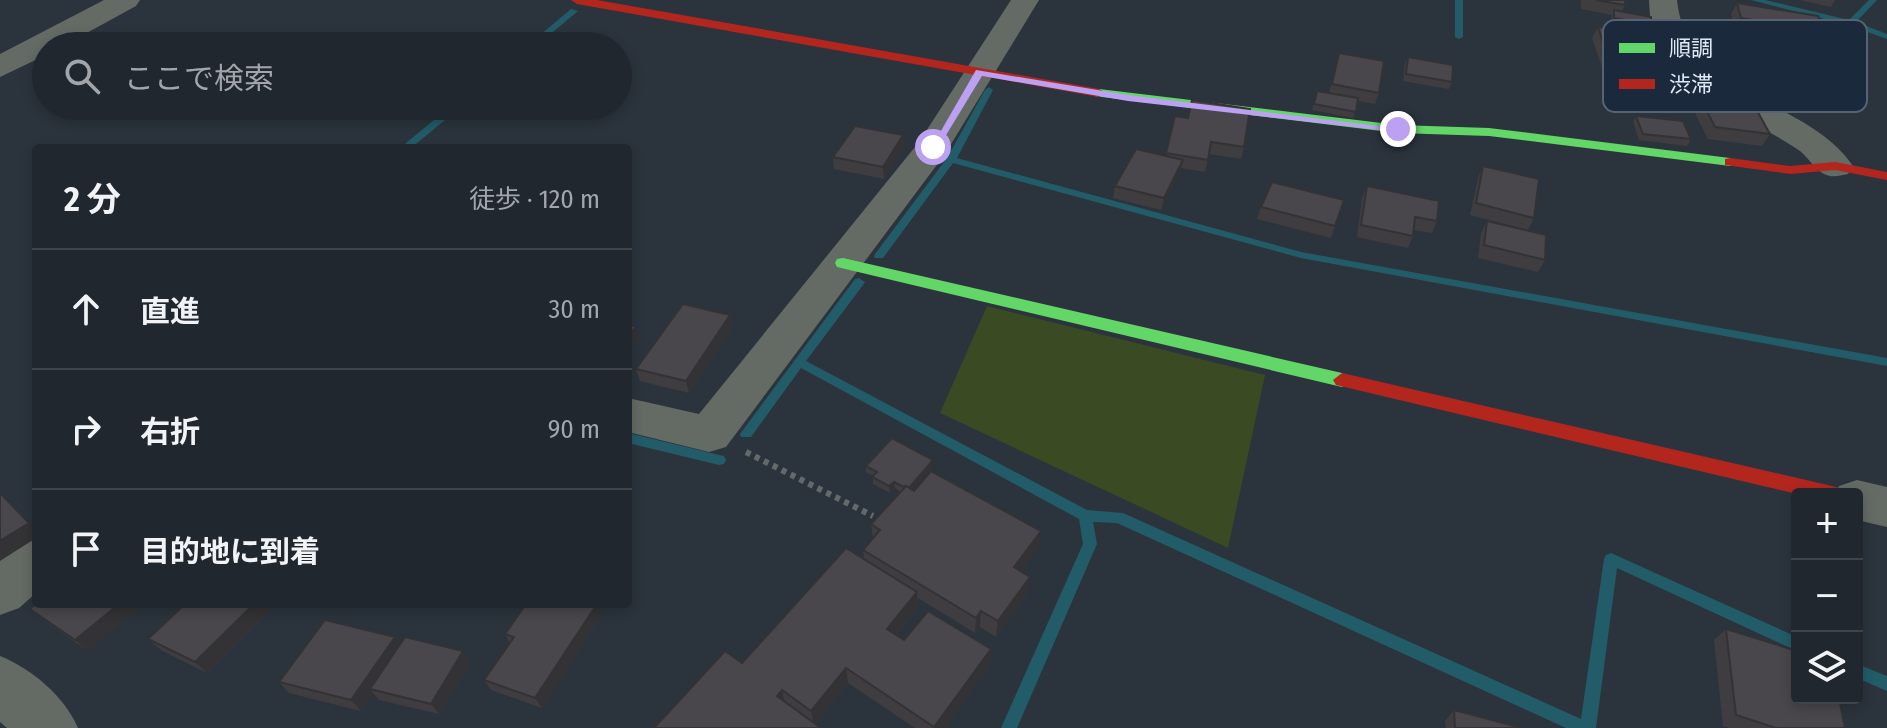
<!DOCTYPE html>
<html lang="ja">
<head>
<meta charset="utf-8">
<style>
	body { margin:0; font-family:"Fira Sans Condensed","Noto Sans JP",sans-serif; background:#2d333a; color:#f1f3f6 }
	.controls { position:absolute; right:24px; bottom:24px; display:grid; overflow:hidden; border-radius:8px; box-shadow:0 4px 12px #0003 }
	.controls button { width:72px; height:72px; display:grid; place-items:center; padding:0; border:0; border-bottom:2px solid #3d444a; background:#20272e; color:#f1f3f6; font:40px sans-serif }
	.stop { position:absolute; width:24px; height:24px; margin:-18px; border:6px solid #bca0f2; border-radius:50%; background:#fff }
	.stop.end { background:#bca0f2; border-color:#fff; box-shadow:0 2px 8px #0008 }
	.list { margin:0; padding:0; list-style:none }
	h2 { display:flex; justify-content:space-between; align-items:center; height:104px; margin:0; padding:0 32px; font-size:34px }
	h2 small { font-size:26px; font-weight:400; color:#a2a5aa }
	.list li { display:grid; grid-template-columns:52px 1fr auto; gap:24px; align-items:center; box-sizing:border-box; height:120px; padding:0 32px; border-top:2px solid #3d444a }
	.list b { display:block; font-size:30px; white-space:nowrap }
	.list em { font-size:26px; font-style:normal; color:#a2a5aa }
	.icon { flex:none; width:44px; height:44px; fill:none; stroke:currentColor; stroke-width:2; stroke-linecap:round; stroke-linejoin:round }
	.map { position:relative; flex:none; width:1887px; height:728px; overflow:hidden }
	.search { position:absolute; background:#20272e; box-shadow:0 4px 12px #0003; left:32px; top:32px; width:600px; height:88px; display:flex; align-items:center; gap:20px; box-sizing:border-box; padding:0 28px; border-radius:44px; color:#a2a5aa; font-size:30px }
	.panel { position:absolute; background:#20272e; box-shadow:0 4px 12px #0003; left:32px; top:144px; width:600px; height:464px; border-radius:8px }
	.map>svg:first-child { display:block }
</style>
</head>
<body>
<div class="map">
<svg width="1887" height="728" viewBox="0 0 1887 728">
	<rect width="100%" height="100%" fill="#2b343d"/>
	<!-- green -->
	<polygon fill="#3a4a22" points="987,306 1265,375 1228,548 940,413"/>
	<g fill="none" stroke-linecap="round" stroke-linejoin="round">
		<!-- stream -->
		<g fill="#225c69" fill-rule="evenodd">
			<polygon points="1455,0 1463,0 1463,37 1459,39 1455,37"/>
			<polygon points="1751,0 1765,0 1849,20 1869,0 1877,0 1856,22 1887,34 1887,39 1848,25"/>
			<polygon points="571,9 578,11 536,46 527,46"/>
			<polygon points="989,87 993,90 957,158 1301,252 1887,358 1887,366 1301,258 953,163 883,258 875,258 874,256 875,254 947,158 985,90"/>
			<polygon points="451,106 462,106 411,148 400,148"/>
			<polygon points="859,278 865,282 863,285 806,361 1087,510 1123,513 1581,719 1604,559 1606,555 1611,553 1797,637 1797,651 1617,568 1596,728 1566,728 1117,523 1093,522 1097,544 1017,728 1001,728 1083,544 1079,519 801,368 751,437 741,437 740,434 855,279"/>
			<polygon points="628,433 719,455 724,456 726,460 724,464 719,465 628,443"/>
			<polygon points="1857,664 1887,676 1887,691 1857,678"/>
		</g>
		<!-- path -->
		<polyline stroke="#636a6a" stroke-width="6" stroke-dasharray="5 5" stroke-linecap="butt" points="746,452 873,516"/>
		<!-- street -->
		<g fill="#646a64" fill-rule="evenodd">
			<polygon points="104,0 140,0 136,6 63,46 46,46 46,55 0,77 0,54"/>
			<polygon points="1011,0 1039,0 945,154 726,447 709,452 628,432 628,398 699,414 919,142"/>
			<path d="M 1649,0 L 1677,0 C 1688,102 1803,94 1853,166 L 1848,174 C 1839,176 1832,178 1824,174 C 1814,169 1807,155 1797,149 C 1751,118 1694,101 1662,53 C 1651,36 1650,19 1649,0 Z"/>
			<polygon points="1857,480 1887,487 1887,527 1857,520 1857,494 1835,494 1839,486"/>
			<polygon points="36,539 36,593 19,608 0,615 0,560 18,545"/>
			<path d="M 0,656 C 32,669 64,696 78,728 L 7,728 L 0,722 Z"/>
		</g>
		<!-- fast -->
		<g fill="#63d668" fill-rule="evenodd">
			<polygon points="1099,89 1398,125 1489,128 1730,158 1737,162 1730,166 1489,136 1398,133 1094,96 1092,93"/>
			<polygon points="843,258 1342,373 1351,380 1342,387 837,267 835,263 837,259"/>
		</g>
		<!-- jam -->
		<g fill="#b3261e" fill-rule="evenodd">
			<polygon points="571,0 597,0 1099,89 1106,93 1099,97 577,4"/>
			<polygon points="1730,158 1790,166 1835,162 1887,172 1887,180 1835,170 1790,174 1725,165 1725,159"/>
			<polygon points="1342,373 1832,486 1839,488 1842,494 1797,494 1336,385 1333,380"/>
		</g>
	</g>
	<!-- wall -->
	<g fill="#3f3d40">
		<polygon points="1581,0 1625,0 1625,5 1622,11 1651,24 1648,30 1611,24 1612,15 1581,9"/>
		<polygon points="1800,0 1835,0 1831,7"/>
		<polygon points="1737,3 1824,31 1817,41 1822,60 1814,71 1813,71 1816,84 1812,90 1757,80 1754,63 1757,57 1764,58 1760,36 1761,33 1734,29 1731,14"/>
		<polygon points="1598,27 1666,63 1664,69 1716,98 1714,102 1770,134 1762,146 1708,139 1695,113 1697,108 1651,102 1642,79 1646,73 1602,67 1592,38"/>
		<polygon points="1339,53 1379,93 1375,104 1358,101 1353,118 1312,110 1317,91 1329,93"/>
		<polygon points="1408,57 1452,82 1449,89 1403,81 1405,63"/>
		<polygon points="1175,116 1244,147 1241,159 1209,154 1205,172 1181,168 1180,172 1161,210 1113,198 1115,186 1166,156"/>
		<polygon points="1636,116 1691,139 1687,146 1639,140 1633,122"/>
		<polygon points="903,135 904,147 884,179 834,169 833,157"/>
		<polygon points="1483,166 1534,218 1528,230 1470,215 1478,178"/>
		<polygon points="1367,186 1437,221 1432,233 1414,230 1413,236 1408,248 1357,237 1362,198"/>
		<polygon points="1344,200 1331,238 1257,219 1261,207"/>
		<polygon points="1487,221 1545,260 1538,272 1478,258 1481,233"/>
		<polygon points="730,315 733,327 689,393 640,381 636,369"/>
		<polygon points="866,466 933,466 912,490 1039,547 1021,571 1028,593 996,637 980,627 975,633 918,598 918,607 896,635 904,640 991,649 990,665 944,728 915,728 848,683 815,724 654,728 742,663 864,559 863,550 873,539 871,524 900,492 895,488 890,493 873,484 873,476 866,472"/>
		<polygon points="36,604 88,651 44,620 30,609"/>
		<polygon points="185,604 276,604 207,673 161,650 148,639"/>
		<polygon points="602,615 542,708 491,690 484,680 510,643 505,634"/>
		<polygon points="1726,629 1845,728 1730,728 1723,726 1714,640"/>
		<polygon points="400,644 463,651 471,662 439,714 379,700 373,693 361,711 289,693 279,682"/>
		<polygon points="1454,710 1522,728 1446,728 1445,721"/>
	</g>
	<!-- shaded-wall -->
	<g fill="#333234">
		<polygon points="903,135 904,147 884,179 883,167"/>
		<polygon points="1183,160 1180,172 1161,210 1164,198"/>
		<polygon points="730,315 733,327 689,393 686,381"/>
		<polygon points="636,327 640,339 628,352 628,336"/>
		<polygon points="933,460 933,466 907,496 907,489"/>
		<polygon points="894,482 895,488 890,493 889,486"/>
		<polygon points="0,493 36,528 36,538 0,561"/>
		<polygon points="1041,531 1039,547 1012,583 1014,567"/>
		<polygon points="1030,577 1028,593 996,637 998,621"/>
		<polygon points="917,592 918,607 888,644 887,629"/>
		<polygon points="119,604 145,604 88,651 75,640"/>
		<polygon points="254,604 276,604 207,673 195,662"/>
		<polygon points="597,604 602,615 542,708 535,698"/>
		<polygon points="981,611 980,627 975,633 976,618"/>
		<polygon points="395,637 403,648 370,689 373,693 361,711 351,700"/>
		<polygon points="991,649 990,665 944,728 934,728"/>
		<polygon points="463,651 471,662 439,714 431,704"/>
		<polygon points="846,668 848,683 814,725 811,711"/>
		<polygon points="782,690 785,704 777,696"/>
	</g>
	<!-- building -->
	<g fill="#49474b" stroke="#333234" stroke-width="2">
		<polygon points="1596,0 1625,0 1625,5"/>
		<polygon points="1737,3 1818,16 1824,31 1741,18"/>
		<polygon points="1614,10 1651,17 1651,24 1614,18"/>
		<polygon points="1598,27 1654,33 1666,63 1607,56"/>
		<polygon points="1339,53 1384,61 1379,93 1332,84"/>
		<polygon points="1408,57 1453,65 1452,82 1406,74"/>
		<polygon points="1317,91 1358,98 1356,112 1314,104"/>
		<polygon points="1192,100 1250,109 1244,147 1211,142 1208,160 1166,153 1175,116 1188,118"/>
		<polygon points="1702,101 1755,107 1770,134 1715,127"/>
		<polygon points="1636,116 1683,121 1691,139 1643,134"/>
		<polygon points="855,126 903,135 883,167 833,157"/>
		<polygon points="1136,149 1183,160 1164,198 1115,186"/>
		<polygon points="1483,166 1539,179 1534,218 1476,203"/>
		<polygon points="1272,182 1344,200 1335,226 1261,207"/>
		<polygon points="1367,186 1439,201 1437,221 1415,217 1413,236 1361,225"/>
		<polygon points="1487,221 1546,235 1545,260 1484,245"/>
		<polygon points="683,304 730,315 686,381 636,369"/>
		<polygon points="628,324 636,327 628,336"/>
		<polygon points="892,438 933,460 909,488 906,486 904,487 894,482 889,486 872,477 877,472 866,466"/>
		<polygon points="931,471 1041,531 1014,567 1030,577 998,621 981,611 976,618 863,550 880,530 871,524 906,486 914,491"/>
		<polygon points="0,493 29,523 0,541"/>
		<polygon points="846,548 917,592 887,629 904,640 928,611 991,649 934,727 846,668 811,711 782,690 777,696 821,728 654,728 725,651 742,663"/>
		<polygon points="36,604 119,604 75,640 30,609"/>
		<polygon points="185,604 254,604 195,662 148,639"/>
		<polygon points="526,604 597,604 535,698 484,680 514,637 505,634"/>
		<polygon points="325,620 395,637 351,700 279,682"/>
		<polygon points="1726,629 1797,651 1797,698 1839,698 1845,728 1776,728 1736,715"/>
		<polygon points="405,637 463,651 431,704 370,689"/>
		<polygon points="1454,710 1522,728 1455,728"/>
	</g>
	<!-- route -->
	<polygon fill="#bca0f2" points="976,70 1128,95 1403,129 1398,132 1128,101 982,76 937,150 930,150"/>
	<!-- legend -->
	<rect x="1603" y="20" width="264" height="92" rx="12" fill="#1a293b" stroke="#556373" stroke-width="2"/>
	<rect x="1619" y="43" width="36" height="10" fill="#63d668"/>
	<rect x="1619" y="79" width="36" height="10" fill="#b3261e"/>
	<g font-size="22" fill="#dfe9f5">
		<text x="1669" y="56">順調</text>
		<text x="1669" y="92">渋滞</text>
	</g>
</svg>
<div class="controls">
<button>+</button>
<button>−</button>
<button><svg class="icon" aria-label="layers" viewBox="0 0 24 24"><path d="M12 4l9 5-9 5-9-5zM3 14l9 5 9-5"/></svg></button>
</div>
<div class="stop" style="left:933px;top:147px"></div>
<div class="stop end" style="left:1398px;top:129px"></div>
<div class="search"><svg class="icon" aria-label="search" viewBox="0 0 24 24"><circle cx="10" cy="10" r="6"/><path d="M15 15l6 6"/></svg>ここで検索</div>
<section class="panel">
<h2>2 分<small>徒歩 · 120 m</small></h2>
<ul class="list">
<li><svg class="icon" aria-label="ahead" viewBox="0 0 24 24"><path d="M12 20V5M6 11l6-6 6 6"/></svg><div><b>直進</b></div><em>30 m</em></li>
<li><svg class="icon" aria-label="right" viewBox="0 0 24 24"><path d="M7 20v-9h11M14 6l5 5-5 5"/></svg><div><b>右折</b></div><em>90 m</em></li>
<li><svg class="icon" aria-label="arrive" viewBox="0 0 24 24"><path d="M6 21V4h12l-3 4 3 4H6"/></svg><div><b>目的地に到着</b></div></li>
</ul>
</section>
</div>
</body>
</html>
